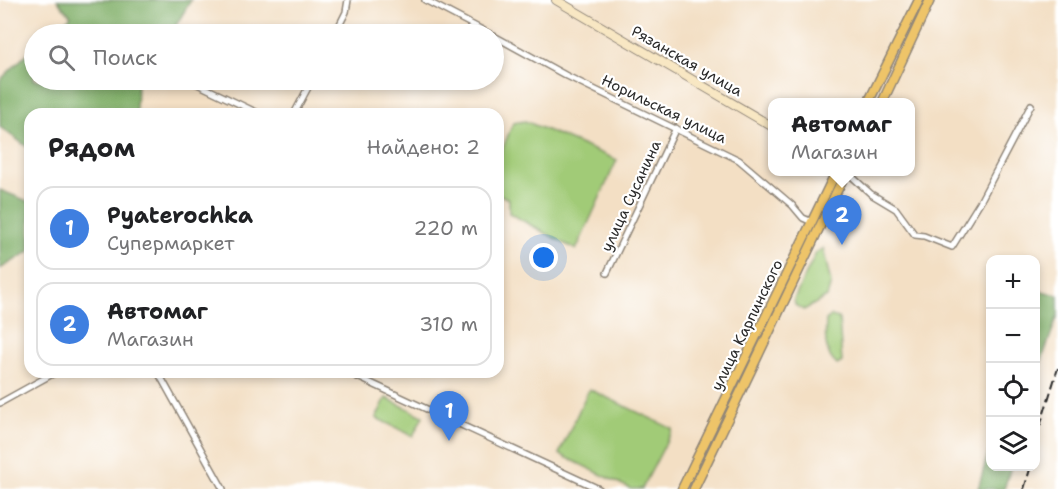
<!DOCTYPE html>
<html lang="ru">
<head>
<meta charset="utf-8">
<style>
	body { margin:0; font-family:"Shantell Sans",sans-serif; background:#f2f2f2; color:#202124 }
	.controls { position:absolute; right:18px; bottom:18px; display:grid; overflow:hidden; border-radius:12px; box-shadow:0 3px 9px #0003 }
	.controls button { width:54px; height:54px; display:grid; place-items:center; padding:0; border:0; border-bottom:2px solid #e0e0e0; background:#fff; color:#202124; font:30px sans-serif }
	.you { position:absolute; left:544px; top:258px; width:21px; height:21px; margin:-15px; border:4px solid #fff; border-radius:50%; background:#1a73e8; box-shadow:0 0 0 9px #1a73e833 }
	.badge { display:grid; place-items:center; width:39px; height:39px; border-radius:50%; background:#1a73e8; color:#fff; font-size:20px; font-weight:700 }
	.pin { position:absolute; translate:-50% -50px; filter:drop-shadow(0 2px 3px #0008) }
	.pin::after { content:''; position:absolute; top:32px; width:21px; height:18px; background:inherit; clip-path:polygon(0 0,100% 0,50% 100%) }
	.popup { position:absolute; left:768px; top:98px; width:147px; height:78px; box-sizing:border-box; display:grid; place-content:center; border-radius:12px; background:#fff; filter:drop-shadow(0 2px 4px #0005); font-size:20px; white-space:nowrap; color:#757577 }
	.popup b { font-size:22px; color:#202124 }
	.popup::after { content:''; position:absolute; left:50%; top:100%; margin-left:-12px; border:12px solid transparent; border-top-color:#fff }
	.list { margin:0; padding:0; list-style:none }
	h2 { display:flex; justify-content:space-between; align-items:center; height:78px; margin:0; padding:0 24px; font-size:26px }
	h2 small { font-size:20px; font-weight:400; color:#757577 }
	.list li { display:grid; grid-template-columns:39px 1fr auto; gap:18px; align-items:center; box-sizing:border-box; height:84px; margin:0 12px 12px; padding:0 12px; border:2px solid #e0e0e0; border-radius:18px }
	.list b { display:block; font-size:22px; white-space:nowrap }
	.list p { margin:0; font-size:20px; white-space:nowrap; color:#757577 }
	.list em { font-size:20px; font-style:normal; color:#757577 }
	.icon { flex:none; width:33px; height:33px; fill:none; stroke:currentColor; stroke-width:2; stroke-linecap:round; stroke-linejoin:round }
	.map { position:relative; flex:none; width:1058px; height:489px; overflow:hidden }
	.search { position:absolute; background:#fff; box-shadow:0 3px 9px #0003; left:24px; top:24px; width:480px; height:66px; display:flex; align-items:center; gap:15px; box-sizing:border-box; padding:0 21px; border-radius:33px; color:#757577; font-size:22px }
	.panel { position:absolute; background:#fff; box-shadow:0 3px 9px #0003; left:24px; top:108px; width:480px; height:270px; border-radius:18px }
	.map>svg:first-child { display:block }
</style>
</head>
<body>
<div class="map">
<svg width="1058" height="489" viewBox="0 0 1058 489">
	<rect width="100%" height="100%" fill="#fff"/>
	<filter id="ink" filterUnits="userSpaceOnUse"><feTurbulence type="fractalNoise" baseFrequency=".0167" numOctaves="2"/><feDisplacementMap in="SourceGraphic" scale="12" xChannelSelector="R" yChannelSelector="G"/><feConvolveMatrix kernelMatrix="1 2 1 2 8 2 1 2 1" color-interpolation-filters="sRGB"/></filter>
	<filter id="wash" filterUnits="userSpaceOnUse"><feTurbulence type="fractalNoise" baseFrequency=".008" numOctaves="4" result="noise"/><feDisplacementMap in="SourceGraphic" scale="24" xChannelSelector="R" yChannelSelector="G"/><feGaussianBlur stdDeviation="1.35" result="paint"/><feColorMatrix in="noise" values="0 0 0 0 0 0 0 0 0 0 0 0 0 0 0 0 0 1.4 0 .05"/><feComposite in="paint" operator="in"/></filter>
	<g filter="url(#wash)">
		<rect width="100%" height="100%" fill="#f3dfc4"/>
		<!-- green -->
		<g fill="#a1cb77" stroke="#667b51" stroke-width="1.5">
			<polygon points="525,121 617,160 576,250 509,213 509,199 498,194 498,160 513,123"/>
			<polygon points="823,248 831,283 827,297 804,310 795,305 794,299 816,253"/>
			<path d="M 831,316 L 839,318 L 842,362 L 837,365 C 824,354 825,336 826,320 Z"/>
			<polygon points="589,389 673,429 642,489 631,489 559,454"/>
			<polygon points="386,398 423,416 413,436 376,418"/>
		</g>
		<!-- forest -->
		<g fill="#80af68" stroke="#566d4a" stroke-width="1.5">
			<polygon points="57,0 191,0 171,34 49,34 71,16"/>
			<polygon points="34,47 34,80 137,80 136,114 30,114 30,149 0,127 0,80"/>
			<polygon points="0,190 30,202 30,251 0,269"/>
			<polygon points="1038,290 1058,295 1058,315 1036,376 1036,298"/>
			<polygon points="990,447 990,466 1011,467 1004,489 978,489"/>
		</g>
	</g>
	<g filter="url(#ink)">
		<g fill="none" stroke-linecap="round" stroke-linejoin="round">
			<defs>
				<g id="street">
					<polyline points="425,0 490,34"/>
					<polyline points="335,34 346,12 348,0"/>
					<polyline points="494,36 565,75 739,160 792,205 803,218 812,222"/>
					<polyline points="189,80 260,114"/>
					<polyline points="294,114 312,80"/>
					<polyline points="847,172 871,194 896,209 915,235 924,236 952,247 980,202 1031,105"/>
					<polyline points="607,273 676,128"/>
					<polyline points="158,372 223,489"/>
					<polyline points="347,372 599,489"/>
					<polyline points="0,403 56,372"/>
				</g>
				<polyline id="secondary" points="556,0 773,127"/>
				<g id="primary">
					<polyline points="868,103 919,0"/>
					<polyline points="882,103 930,0"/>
					<polyline points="682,489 836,172"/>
					<polyline points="694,489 846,172"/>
				</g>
			</defs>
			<!-- street casing -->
			<use href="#street" stroke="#8f8578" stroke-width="8"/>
			<!-- secondary casing -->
			<use href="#secondary" stroke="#8f8578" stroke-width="10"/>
			<!-- primary casing -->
			<use href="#primary" stroke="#8f8578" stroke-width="11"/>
			<!-- street -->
			<use href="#street" stroke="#fff" stroke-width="5"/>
			<!-- secondary -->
			<use href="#secondary" stroke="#f8e7c3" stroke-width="8"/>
			<!-- primary -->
			<use href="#primary" stroke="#eec469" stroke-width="8"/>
			<!-- rail -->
			<g stroke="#2b2b2b" stroke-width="2" stroke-dasharray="9 4.5" stroke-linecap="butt">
				<polyline points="1036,439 1058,368"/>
				<polyline points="1024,489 1031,466"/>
			</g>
		</g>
	</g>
	<g text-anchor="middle" stroke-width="4.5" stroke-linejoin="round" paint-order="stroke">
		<!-- street labels -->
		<g font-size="15" fill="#2b2b2b" stroke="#fff">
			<text transform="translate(687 61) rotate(30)" y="5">Рязанская улица</text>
			<text transform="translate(664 109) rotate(26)" y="5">Норильская улица</text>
			<text transform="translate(631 196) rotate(-65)" y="5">улица Сусанина</text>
			<text transform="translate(747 325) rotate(-64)" y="5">улица Карпинского</text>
		</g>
	</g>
</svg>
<div class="controls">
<button>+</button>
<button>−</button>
<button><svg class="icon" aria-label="locate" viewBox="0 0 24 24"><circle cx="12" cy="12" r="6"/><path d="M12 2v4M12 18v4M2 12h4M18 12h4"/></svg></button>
<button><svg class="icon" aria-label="layers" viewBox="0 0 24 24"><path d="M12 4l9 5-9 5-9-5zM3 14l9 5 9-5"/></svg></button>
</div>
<div class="you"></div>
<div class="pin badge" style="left:449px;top:441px;background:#3f7fe0">1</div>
<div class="pin badge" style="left:842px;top:245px;background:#3f7fe0">2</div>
<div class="popup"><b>Автомаг</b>Магазин</div>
<div class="search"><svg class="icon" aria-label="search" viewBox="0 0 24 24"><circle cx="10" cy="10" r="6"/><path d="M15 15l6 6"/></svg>Поиск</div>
<section class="panel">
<h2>Рядом<small>Найдено: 2</small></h2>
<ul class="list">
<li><span class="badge" style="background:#3f7fe0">1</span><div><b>Pyaterochka</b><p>Супермаркет</p></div><em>220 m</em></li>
<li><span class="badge" style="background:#3f7fe0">2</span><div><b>Автомаг</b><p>Магазин</p></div><em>310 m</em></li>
</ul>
</section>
</div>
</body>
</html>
